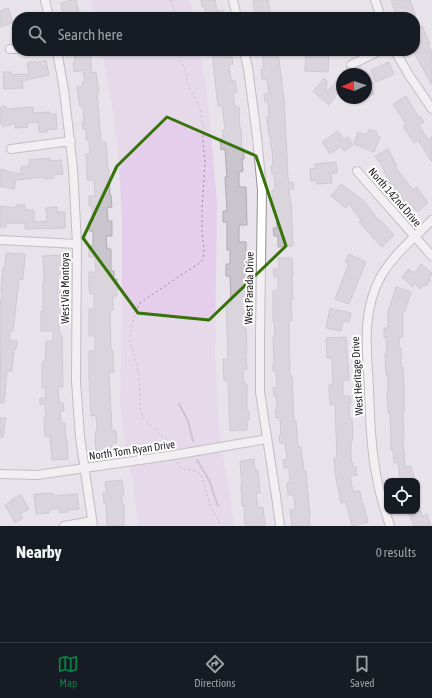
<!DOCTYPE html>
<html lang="en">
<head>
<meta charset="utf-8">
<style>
	body { margin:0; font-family:"Asap Condensed",sans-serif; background:#20242c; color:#f1f3f6 }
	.controls { position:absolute; right:12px; bottom:12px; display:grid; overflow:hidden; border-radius:8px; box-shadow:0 1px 3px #0004 }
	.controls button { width:36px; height:36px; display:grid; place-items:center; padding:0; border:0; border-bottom:1px solid #363941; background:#171b24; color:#f1f3f6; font:20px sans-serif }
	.compass { position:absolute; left:336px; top:68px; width:36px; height:36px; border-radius:50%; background:#171b24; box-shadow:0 1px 3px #0004; rotate:267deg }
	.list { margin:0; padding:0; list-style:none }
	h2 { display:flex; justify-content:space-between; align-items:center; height:52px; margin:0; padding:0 16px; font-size:17px }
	h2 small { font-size:13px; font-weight:400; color:#9ea1a6 }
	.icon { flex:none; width:22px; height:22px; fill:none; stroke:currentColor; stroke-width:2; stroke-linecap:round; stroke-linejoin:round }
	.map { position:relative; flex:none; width:432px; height:526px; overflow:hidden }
	.search { position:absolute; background:#171b24; box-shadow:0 1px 3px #0004; left:12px; right:12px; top:12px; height:44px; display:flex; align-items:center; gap:10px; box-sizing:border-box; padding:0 14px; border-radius:16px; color:#9ea1a6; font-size:15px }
	.sheet { height:116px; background:#171b24 }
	nav { display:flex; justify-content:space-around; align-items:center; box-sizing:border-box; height:56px; border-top:1px solid #363941; background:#171b24; font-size:11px; color:#9ea1a6 }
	nav a { display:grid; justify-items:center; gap:2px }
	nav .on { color:#0b8043 }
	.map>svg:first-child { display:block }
</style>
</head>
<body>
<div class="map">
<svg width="432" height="526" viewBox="0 0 432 526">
	<rect width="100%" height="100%" fill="#e8e2ea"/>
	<!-- grass -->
	<g fill="#e4ceec">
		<polygon points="91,0 190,0 193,17 95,17"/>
		<polygon points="102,51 200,51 207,93 212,146 217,203 215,356 218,410 220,440 231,502 234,526 138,526 133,483 126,454 120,403 122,320 122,217 119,165 114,116"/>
	</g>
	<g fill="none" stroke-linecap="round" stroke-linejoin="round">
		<!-- stream -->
		<g stroke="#b29bbb" stroke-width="2">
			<polyline points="179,404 188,421 193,441"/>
			<polyline points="197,460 209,480 218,506"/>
		</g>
	</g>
	<!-- building -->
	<g fill="#cac4cc" stroke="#b1acb4">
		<polygon points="73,0 76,0 80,17 63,17 61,3"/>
		<polygon points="201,0 215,0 217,11 223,10 224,17 206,17 205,7 202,7"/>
		<polygon points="253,0 268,0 271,17 255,17"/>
		<polygon points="391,0 410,0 416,17 397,17"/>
		<polygon points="8,8 13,23 0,27 0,11"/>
		<polygon points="422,26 430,44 428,45 432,52 432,85 413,51 415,51 415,29"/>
		<polygon points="74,51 90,51 92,73 96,72 99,93 97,93 101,142 106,142 108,169 109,169 110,195 111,195 112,207 107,208 108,221 112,221 112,236 106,236 107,249 111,249 111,271 114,271 114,280 117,279 117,296 113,296 113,310 110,311 111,350 113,350 114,372 109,372 112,431 116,431 117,443 112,443 112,451 96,452 95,432 97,432 96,415 91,416 89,376 89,351 95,351 95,336 89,336 89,309 94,309 94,294 90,294 89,286 89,272 96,272 95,257 89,257 89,246 93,246 93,231 89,231 89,221 93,221 92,206 89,206 89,196 95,196 94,180 87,180 86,154 90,154 89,140 86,140 86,129 83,129 82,122 84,122 83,106 80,107 77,87 83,86 82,82 85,82 83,70 74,72 73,63 75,63"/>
		<polygon points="212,51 225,51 226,57 232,57 233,64 229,65 231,81 235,81 237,92 233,93 235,107 239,107 240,114 239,114 240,129 241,129 242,151 244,151 244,159 242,159 243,171 239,172 239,187 246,187 247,225 239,225 239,242 246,242 246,267 247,267 247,313 243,313 244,328 246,328 247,353 246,353 247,369 243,370 244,384 247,384 247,411 249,411 249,420 247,420 247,430 230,431 228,381 224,381 223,359 228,359 226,304 231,304 230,276 226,276 226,264 230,264 230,250 227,250 227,222 223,222 223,211 227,211 225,177 227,177 225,149 221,150 220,138 223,137 223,130 225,130 222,105 218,106 215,81"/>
		<polygon points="262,51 278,51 284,100 288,177 289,183 293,182 294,189 289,189 290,201 291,201 293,246 278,247 278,236 274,236 273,228 277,228 276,211 273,211 272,190 275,190 274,174 272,174 271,166 273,166 272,148 271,148 270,137 269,137 267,117 269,116 268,102 265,102 264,94 269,94 267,79 262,79 261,69 264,69"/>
		<polygon points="306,51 329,52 328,72 305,71"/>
		<polygon points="46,60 49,75 22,81 23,88 4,89 3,72 11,72 11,75 29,74 27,63 35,61 35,63"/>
		<polygon points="389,62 394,74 376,82 371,70"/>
		<polygon points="366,76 374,94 366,98"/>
		<polygon points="324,78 327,81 326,93 336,81 342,86 342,88 329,105 313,92"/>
		<polygon points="406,96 418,116 420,116 424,122 419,125 428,140 432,137 432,162 418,140 414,143 403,126 406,124 393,104"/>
		<polygon points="5,106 6,109 33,107 33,113 50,112 50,114 56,114 57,129 46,130 47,132 39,132 38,122 27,123 28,127 15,128 15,123 3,127 2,123 0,124 0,108"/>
		<polygon points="369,129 377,132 376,135 380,137 374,152 354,144 358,132 367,135"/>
		<polygon points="338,131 344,140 348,137 353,145 344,151 341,146 330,154 322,142"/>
		<polygon points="388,149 397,166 395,167 413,190 417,187 428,203 417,212 410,203 405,207 400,200 401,199 391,186 389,188 384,182 388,179 379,160 378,161 375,156"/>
		<polygon points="50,158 50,161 61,160 63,174 53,175 54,178 44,179 43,177 16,180 14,189 0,186 0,169 6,170 6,171 21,174 21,167 30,166 29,160"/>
		<polygon points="336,162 337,173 331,173 332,183 317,184 317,181 311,181 310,169 315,168 315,164"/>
		<polygon points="341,184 364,201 379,221 380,220 394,235 382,247 359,222 361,220 349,204 346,208 331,196"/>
		<polygon points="16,205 25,205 25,210 34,210 34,222 47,221 46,208 57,207 57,212 65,212 65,228 25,229 25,223 6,223 6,227 0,227 0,206 16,208"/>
		<polygon points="6,253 25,254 23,280 19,279 13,331 10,331 10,341 17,341 16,349 14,349 12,371 7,371 4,403 0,403 1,324 0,324 0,308 2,291 1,291 3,267 5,267"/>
		<polygon points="349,254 366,262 349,304 335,299 349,263 345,262"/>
		<polygon points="62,255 64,274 58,274 58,293 62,293 63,321 59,321 60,336 62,336 63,387 58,387 59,403 63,403 64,411 60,411 61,423 65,423 66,440 67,440 68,459 52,460 50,436 45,437 44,417 46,417 45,404 40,405 40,398 46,398 45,387 42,388 42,362 45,362 46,341 53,341 53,331 41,331 41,311 43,311 43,282 44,282 43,256"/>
		<polygon points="278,258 292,258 293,276 292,276 293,299 291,299 292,321 289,321 290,376 292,376 294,422 296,421 298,447 301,447 304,471 306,471 310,517 309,517 310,526 292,526 290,510 295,510 294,495 288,495 287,483 290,483 289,468 284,468 283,460 287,459 285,443 280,443 279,435 281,435 280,418 276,418 275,410 277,410 276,396 274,396 273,388 277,387 276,371 273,371 273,363 274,363 273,337 275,337 274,321 273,321 273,291 278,291 278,277 274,277 273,269 279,268"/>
		<polygon points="421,264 432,273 432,274 429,278 431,280 426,286 423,285 420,289 414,283 413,287 402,277 409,269 414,273"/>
		<polygon points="396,287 411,292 405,311 403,311 403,337 399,337 399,348 401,348 401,367 403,367 404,387 404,412 403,412 404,438 403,438 405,467 411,466 415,481 400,481 398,462 394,463 393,449 391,450 390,444 391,443 390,413 388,413 387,393 388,393 388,375 386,375 385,354 387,354 386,337 384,337 384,328 388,328 388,312"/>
		<polygon points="330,308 351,313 349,322 343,321 341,331 326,328"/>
		<polygon points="346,337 349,380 343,380 343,396 350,396 351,404 349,404 350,419 352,419 353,440 351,440 351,458 353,467 356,467 357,475 350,476 353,492 360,491 362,503 363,503 368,522 352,526 346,502 341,503 336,478 334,458 337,458 335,405 330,405 329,385 333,385 332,358 327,358 326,338"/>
		<polygon points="0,418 6,418 3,437 0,437"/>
		<polygon points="254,459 255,470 258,470 260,493 256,493 258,508 263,507 265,526 245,526 244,506 242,506 241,486 242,486 240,461"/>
		<polygon points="122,480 124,495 121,495 123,505 124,505 124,525 107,526 106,503 104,503 103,493 107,493 105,482"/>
		<polygon points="53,493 54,496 77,494 79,509 68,510 68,512 60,513 60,508 49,510 49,513 36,514 34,494"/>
		<polygon points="21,495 29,509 20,514 23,518 15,523 5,505 12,501 11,500"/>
		<polygon points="408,511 421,511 422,516 427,514 431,526 414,526"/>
	</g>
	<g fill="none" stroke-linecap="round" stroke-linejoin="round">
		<defs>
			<g id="street">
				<polyline points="45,0 49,17"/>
				<polyline points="233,0 237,17"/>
				<polyline points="375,0 381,17"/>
				<polyline points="10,49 17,49"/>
				<polyline points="57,51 64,90 73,168 77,244 76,381 80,437 93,526"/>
				<polyline points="244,51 248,68 257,137 262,190 260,337 260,392 276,496 280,526"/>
				<polyline points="395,51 409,75 432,109"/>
				<polyline points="351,65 379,51"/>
				<polyline points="11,149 71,141"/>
				<polyline points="357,171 432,256"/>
				<polyline points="0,240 77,244"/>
				<polyline points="0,474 37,475 174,455 267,439"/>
				<polyline points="64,526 92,521"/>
				<path d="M 390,526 C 385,511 380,495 377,479 C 371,450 370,419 369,389 C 367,349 361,313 381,276 C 394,254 414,238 432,220"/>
			</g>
		</defs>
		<!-- street casing -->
		<use href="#street" stroke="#969198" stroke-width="10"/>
		<!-- path -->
		<g stroke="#928e94" stroke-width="1" stroke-dasharray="2 3" stroke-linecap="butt">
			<polyline points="171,0 174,11 174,17"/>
			<polyline points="172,448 167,440 143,418 140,407 139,376 137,365 129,339 135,313 140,303 184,273 200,263 203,259 204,250 202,232 202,209 205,162 203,143 203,124 200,109 187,83 186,72 177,51"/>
			<polyline points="177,462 182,469 197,471 201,474 211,508 217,517 220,526"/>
		</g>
		<!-- street -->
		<use href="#street" stroke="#fff" stroke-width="8"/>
	</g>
	<!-- marked area -->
	<path d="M0 0H432V526H0ZM 167,117 L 256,156 L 286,246 L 209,320 L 138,313 L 83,238 L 117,166 Z" fill="#e8e2ea" fill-opacity=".55" fill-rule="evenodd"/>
	<path fill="none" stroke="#367309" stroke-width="3" stroke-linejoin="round" d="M 167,117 L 256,156 L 286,246 L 209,320 L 138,313 L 83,238 L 117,166 Z"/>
	<g text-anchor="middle" stroke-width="4" stroke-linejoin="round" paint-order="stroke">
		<!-- street labels -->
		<g font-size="11" fill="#282629" stroke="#fff">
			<text transform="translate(395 197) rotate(49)" y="4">North 142nd Drive</text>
			<text transform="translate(65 288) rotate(-90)" y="4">West Via Montoya</text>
			<text transform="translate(249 288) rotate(-89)" y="4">West Parada Drive</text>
			<text transform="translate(357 376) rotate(-93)" y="4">West Heritage Drive</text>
			<text transform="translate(132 450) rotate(-8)" y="4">North Tom Ryan Drive</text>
		</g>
	</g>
</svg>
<div class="controls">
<button><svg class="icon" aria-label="locate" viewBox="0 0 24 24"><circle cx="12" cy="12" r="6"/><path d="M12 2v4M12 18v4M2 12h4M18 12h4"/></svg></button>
</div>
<svg class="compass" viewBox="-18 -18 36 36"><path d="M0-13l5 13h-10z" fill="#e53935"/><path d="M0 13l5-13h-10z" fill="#9ea1a6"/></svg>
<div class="search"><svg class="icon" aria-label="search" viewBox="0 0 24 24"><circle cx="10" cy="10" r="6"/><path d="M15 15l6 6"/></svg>Search here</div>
</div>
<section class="sheet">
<h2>Nearby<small>0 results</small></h2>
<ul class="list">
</ul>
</section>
<nav>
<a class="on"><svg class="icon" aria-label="map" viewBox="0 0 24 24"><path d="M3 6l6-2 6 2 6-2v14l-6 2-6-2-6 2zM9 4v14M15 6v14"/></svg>Map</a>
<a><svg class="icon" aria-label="directions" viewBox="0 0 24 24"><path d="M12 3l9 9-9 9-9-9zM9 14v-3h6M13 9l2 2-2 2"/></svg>Directions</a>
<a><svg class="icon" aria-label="saved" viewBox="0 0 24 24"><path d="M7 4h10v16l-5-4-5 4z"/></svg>Saved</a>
</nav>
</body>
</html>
